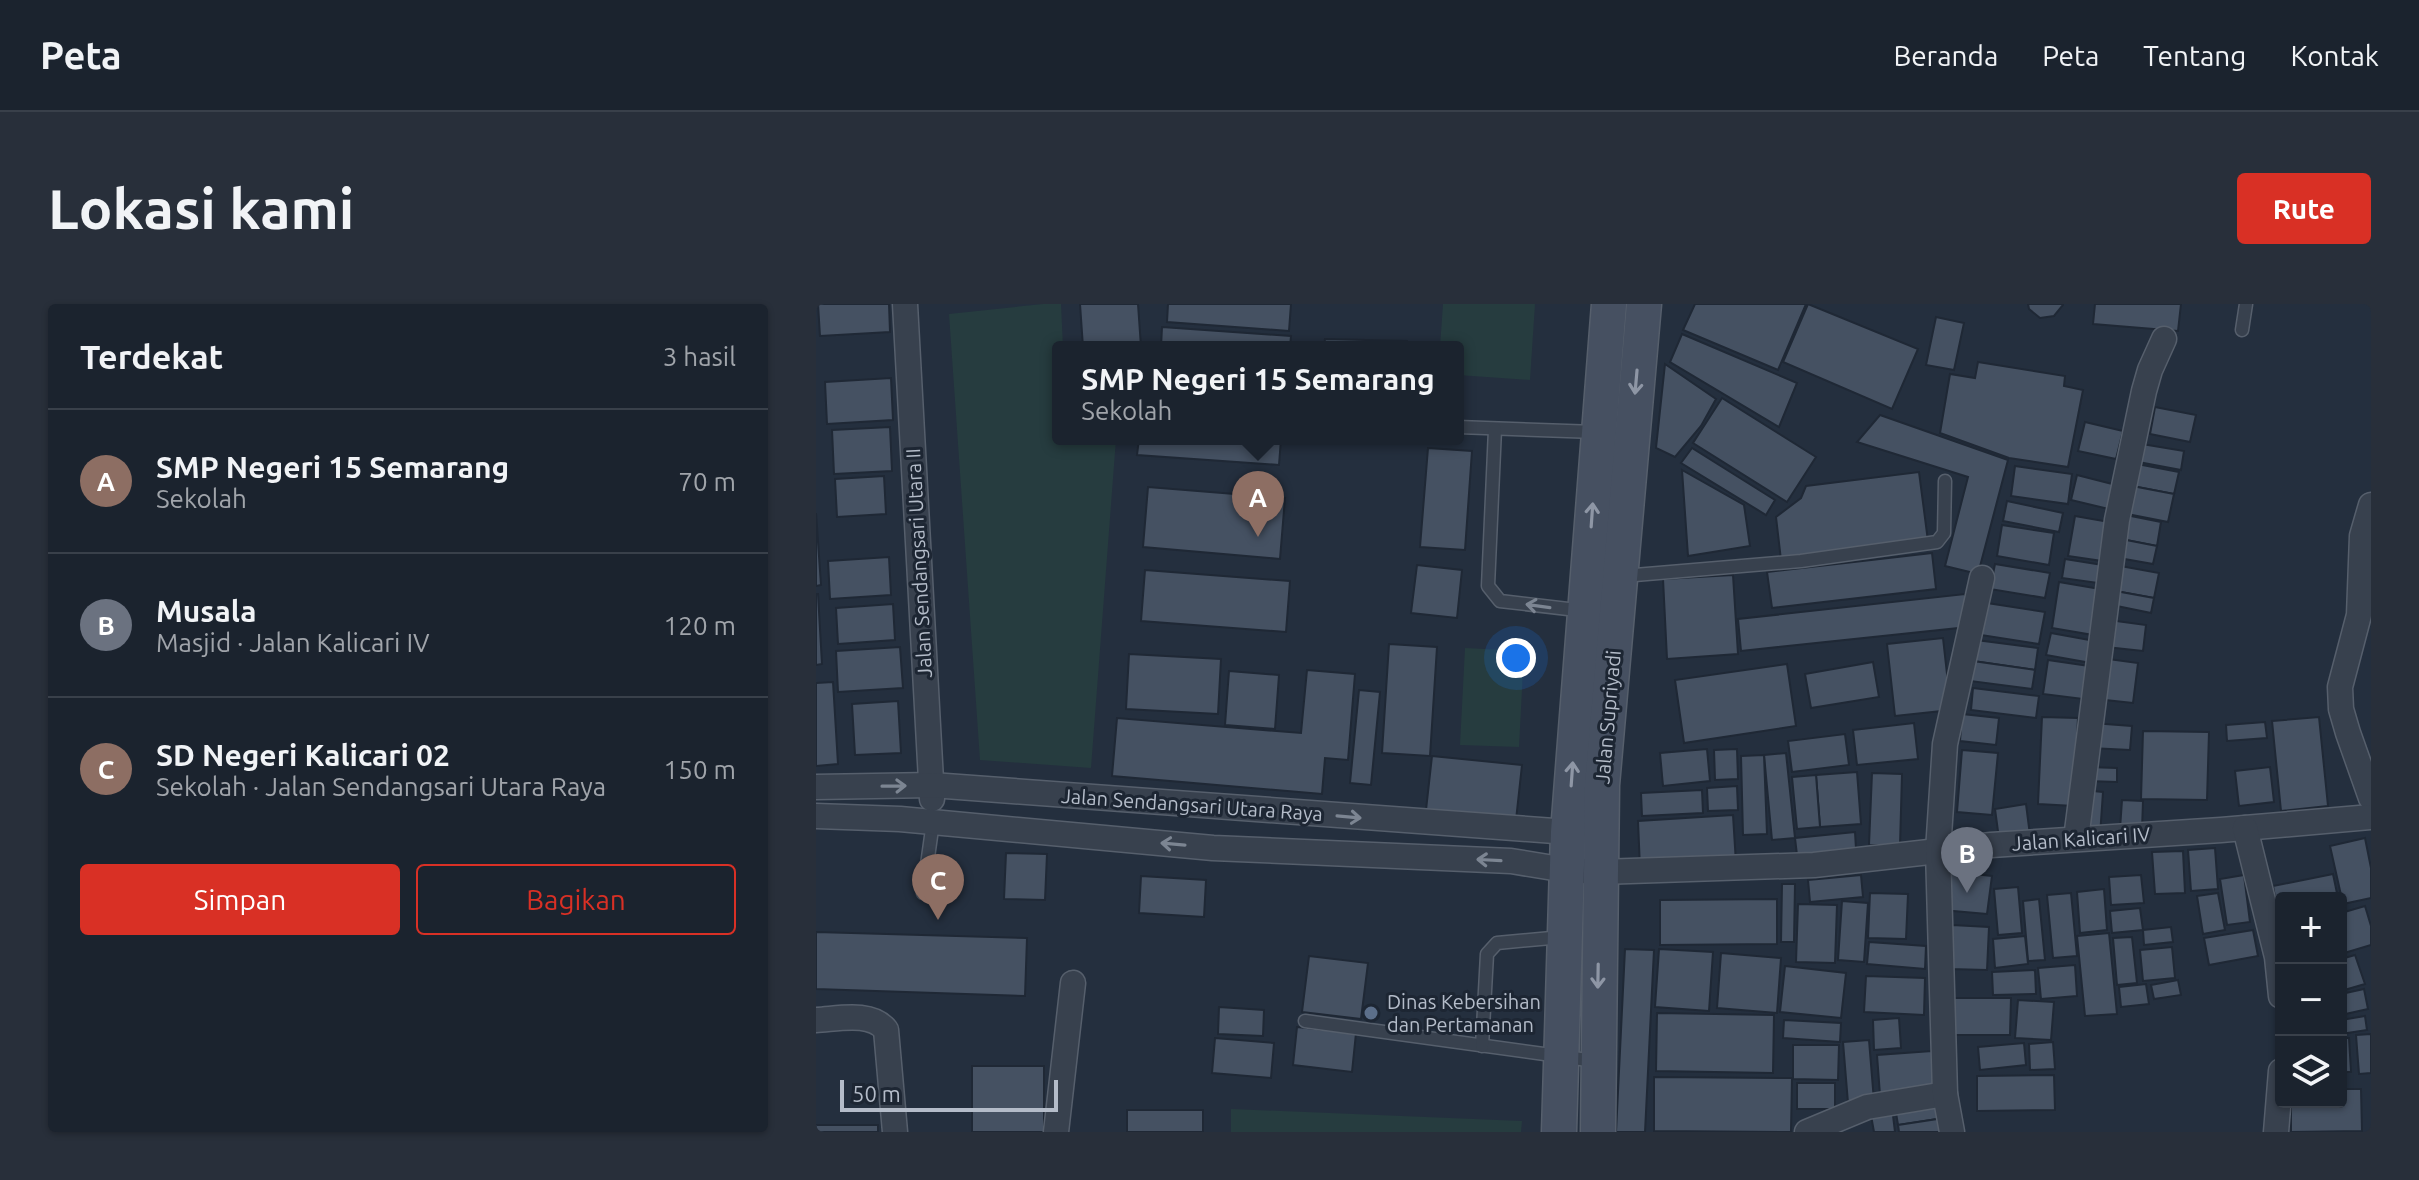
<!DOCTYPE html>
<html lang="id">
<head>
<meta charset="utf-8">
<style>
	body { margin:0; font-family:Ubuntu,sans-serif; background:#282f3a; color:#f1f3f6 }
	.controls { position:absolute; right:24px; bottom:24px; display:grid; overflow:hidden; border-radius:8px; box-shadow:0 2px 6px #0004 }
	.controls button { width:72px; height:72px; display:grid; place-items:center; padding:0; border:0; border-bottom:2px solid #39404a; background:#1b232e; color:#f1f3f6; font:40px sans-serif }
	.scale { position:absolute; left:24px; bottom:20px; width:218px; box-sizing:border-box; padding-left:8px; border:4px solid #b4bcc9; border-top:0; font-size:22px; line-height:28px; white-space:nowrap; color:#b4bcc9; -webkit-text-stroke:6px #1d2633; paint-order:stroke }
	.you { position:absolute; left:700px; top:354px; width:28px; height:28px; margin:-20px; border:6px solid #fff; border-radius:50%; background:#1a73e8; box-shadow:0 0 0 12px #1a73e833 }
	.badge { display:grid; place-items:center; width:52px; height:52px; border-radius:50%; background:#d93025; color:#fff; font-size:26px; font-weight:700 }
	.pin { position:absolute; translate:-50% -66px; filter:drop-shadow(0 2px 4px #0008) }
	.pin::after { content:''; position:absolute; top:42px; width:28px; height:24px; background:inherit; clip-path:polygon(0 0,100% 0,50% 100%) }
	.popup { position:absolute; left:236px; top:37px; width:412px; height:104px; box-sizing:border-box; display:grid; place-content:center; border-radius:8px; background:#1b232e; filter:drop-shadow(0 2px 6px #0005); font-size:26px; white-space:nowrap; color:#a0a4aa }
	.popup b { font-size:30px; color:#f1f3f6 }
	.popup::after { content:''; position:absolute; left:50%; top:100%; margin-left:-16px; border:16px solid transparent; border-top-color:#1b232e }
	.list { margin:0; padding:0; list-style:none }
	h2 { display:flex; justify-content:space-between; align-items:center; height:104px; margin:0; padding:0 32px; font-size:34px }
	h2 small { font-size:26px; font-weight:400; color:#a0a4aa }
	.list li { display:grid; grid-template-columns:52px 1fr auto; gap:24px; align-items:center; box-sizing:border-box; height:144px; padding:0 32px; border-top:2px solid #39404a }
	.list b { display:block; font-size:30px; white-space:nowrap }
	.list p { margin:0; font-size:26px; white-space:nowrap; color:#a0a4aa }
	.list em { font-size:26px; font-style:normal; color:#a0a4aa }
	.actions { display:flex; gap:16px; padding:24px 32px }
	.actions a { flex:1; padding:18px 0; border:2px solid #d93025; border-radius:8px; text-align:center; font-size:28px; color:#d93025 }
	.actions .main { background:#d93025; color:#fff }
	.icon { flex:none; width:44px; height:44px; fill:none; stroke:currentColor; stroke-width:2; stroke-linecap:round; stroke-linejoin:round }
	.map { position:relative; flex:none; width:1555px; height:828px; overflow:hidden; border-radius:8px }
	header { display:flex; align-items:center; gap:48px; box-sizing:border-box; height:112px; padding:0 40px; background:#1b232e; border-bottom:2px solid #39404a }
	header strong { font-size:38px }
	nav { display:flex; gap:44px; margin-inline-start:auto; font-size:28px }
	.intro { display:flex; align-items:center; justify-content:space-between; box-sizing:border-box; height:192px; padding:0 48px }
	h1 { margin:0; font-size:56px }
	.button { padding:20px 36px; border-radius:8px; background:#d93025; color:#fff; font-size:28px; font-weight:700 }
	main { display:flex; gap:48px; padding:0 48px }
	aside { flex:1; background:#1b232e; border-radius:8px; box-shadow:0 2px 6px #0004 }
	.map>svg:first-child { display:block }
</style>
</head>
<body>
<header>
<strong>Peta</strong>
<nav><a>Beranda</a><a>Peta</a><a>Tentang</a><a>Kontak</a></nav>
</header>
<div class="intro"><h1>Lokasi kami</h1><a class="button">Rute</a></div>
<main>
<aside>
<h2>Terdekat<small>3 hasil</small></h2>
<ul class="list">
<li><span class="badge" style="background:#8d6e63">A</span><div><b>SMP Negeri 15 Semarang</b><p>Sekolah</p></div><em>70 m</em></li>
<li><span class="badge" style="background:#6b7280">B</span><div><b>Musala</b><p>Masjid · Jalan Kalicari IV</p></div><em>120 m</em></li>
<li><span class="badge" style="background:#8d6e63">C</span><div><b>SD Negeri Kalicari 02</b><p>Sekolah · Jalan Sendangsari Utara Raya</p></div><em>150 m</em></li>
</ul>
<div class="actions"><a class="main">Simpan</a><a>Bagikan</a></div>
</aside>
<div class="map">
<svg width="1555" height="828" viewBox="0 0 1555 828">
	<rect width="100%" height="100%" fill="#242f3e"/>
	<!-- green -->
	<g fill="#263c3f">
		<polygon points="227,0 245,0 247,43 242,43 242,135 300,135 275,464 164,456 133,10"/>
		<polygon points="627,0 719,0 714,76 642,71 642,43 624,43"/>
		<polygon points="649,344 708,347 703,443 644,441"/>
		<polygon points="415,805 706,817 705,828 415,828"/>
	</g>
	<!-- building -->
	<g fill="#455162" stroke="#1f2835" stroke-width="2">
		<polygon points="2,0 73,0 74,28 4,32"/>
		<polygon points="264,0 322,0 325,43 267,43"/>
		<polygon points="352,0 475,0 473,27 351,18"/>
		<polygon points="879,0 990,0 962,66 867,26"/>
		<polygon points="992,0 1102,45 1076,105 967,58"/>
		<polygon points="1212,0 1247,0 1247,1 1238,12 1224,14 1213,5"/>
		<polygon points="1279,0 1365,0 1362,27 1277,20"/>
		<polygon points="1120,13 1148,19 1138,66 1110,61"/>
		<polygon points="346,23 475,32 474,43 345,43"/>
		<polygon points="866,30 981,79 963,123 854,58"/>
		<polygon points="509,35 591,37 591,43 508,43"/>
		<polygon points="1162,58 1249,72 1248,82 1267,86 1252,163 1193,154 1124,129 1134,70 1159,74"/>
		<polygon points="849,60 900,95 885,122 859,153 840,144"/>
		<polygon points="75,74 77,116 11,120 9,78"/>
		<polygon points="906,94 1000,153 971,198 877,139"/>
		<polygon points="1339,103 1380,111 1374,138 1334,130"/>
		<polygon points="1064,111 1192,156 1162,270 1129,262 1152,173 1041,138"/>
		<polygon points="1269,118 1307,127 1300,155 1262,147"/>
		<polygon points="74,123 76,167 18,170 16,126"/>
		<polygon points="323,135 465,135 463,161 321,151"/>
		<polygon points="1320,139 1368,147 1365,166 1317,157"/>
		<polygon points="612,144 656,147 649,246 604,243"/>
		<polygon points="876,144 959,196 950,211 865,159"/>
		<polygon points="1316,159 1363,168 1358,190 1311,181"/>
		<polygon points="1199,162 1256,170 1252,200 1195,192"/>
		<polygon points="866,166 928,201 934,242 872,252"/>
		<polygon points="1103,168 1112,237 965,256 960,213 985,194 990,182"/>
		<polygon points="1261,171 1308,183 1301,207 1255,196"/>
		<polygon points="68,172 70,210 21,213 19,175"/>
		<polygon points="1311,181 1358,190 1352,218 1306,209"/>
		<polygon points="332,183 469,194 464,255 327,243"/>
		<polygon points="1191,197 1247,209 1243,228 1187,217"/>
		<polygon points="0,209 5,281 0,282"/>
		<polygon points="1305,210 1345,218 1341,242 1300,234"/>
		<polygon points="1259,212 1299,219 1293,258 1252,252"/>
		<polygon points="1186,221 1238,229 1233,261 1181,252"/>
		<polygon points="1300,234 1341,242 1337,260 1297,253"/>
		<polygon points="1116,249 1120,285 956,304 951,268"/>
		<polygon points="73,253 75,291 14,295 12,257"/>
		<polygon points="1249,255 1293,262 1289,280 1246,274"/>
		<polygon points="1179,260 1234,269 1229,294 1174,285"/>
		<polygon points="601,261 646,266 641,314 595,309"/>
		<polygon points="1299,261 1343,269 1338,294 1294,286"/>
		<polygon points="329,266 474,277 470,328 325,317"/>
		<polygon points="917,271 922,350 851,355 847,275"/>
		<polygon points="1243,278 1290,286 1283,332 1236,324"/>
		<polygon points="1294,286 1338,294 1335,309 1291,300"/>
		<polygon points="0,290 2,290 6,360 0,361"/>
		<polygon points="1149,290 1152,323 925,347 922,315"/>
		<polygon points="1171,299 1229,308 1223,340 1165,331"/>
		<polygon points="77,300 79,336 22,340 20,304"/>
		<polygon points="1293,316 1330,321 1327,347 1290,343"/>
		<polygon points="1235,329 1279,337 1275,359 1230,351"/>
		<polygon points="1127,334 1135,406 1079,412 1071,340"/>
		<polygon points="1160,336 1222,344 1219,366 1157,357"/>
		<polygon points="573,340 621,343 614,452 566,449"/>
		<polygon points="84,343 87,384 22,388 20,347"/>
		<polygon points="313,350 405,355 402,410 310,405"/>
		<polygon points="1285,354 1322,359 1317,399 1280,395"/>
		<polygon points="1232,356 1280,363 1275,396 1227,390"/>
		<polygon points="1157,357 1219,366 1216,385 1154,377"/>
		<polygon points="1057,358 1063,393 995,404 989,370"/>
		<polygon points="971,360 980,422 868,439 859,376"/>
		<polygon points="491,366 539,370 532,456 509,454 506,490 296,472 301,414 485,429"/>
		<polygon points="413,367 463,371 459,425 409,421"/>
		<polygon points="17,378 22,460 0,462 0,379"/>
		<polygon points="1157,384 1223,392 1220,414 1155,406"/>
		<polygon points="543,386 564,388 555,481 534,479"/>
		<polygon points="82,397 85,449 39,451 36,400"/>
		<polygon points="1146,410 1183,414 1180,441 1144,437"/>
		<polygon points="1226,413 1262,414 1258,502 1222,500"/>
		<polygon points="1503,413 1512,502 1465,507 1456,417"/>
		<polygon points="1449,418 1451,434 1411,437 1410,421"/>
		<polygon points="1098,419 1102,455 1041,461 1037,426"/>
		<polygon points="1276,419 1316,422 1314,446 1274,444"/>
		<polygon points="1327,427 1393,428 1391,496 1325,495"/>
		<polygon points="1029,430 1033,461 976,468 972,437"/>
		<polygon points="891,445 894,477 847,482 844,449"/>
		<polygon points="921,445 922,475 899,476 898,446"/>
		<polygon points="1146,446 1182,449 1176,511 1141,508"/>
		<polygon points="970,449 979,534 956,536 948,451"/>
		<polygon points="948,451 951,530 927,531 925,452"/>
		<polygon points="616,452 706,461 700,516 610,506"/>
		<polygon points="1272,463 1301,464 1301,478 1271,477"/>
		<polygon points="1454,463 1458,498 1423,502 1419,467"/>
		<polygon points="1041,468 1045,520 1004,523 1000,471"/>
		<polygon points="1056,469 1086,470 1084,542 1053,541"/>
		<polygon points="1000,471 1004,523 981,525 976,473"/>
		<polygon points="921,482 922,506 892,507 891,484"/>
		<polygon points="886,486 887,509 826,512 825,489"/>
		<polygon points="1267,486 1287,488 1284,532 1264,531"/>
		<polygon points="1306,496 1327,497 1326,526 1304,525"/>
		<polygon points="1210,500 1214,531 1183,535 1179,505"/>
		<polygon points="917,511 920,559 824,564 822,517"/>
		<polygon points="1039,528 1040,545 981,551 979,534"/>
		<polygon points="1549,534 1555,564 1555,594 1527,600 1514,542"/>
		<polygon points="1399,544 1402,585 1375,587 1372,546"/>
		<polygon points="1367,547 1369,589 1339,590 1336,548"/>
		<polygon points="190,549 231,550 229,596 188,595"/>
		<polygon points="1131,567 1176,572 1171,610 1126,606"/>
		<polygon points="1517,570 1522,594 1465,594 1463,615 1457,582"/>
		<polygon points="1045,571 1047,593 994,598 992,576"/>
		<polygon points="1325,571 1328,599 1295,601 1293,573"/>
		<polygon points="1428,571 1434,618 1411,621 1404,575"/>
		<polygon points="325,572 390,576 388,613 323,609"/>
		<polygon points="966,580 979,580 978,638 965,638"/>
		<polygon points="1202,583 1206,629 1182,631 1178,585"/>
		<polygon points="1288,585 1291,626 1264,629 1261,588"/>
		<polygon points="1054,589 1092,590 1090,635 1052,634"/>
		<polygon points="1255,589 1261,652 1237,654 1231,591"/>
		<polygon points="1402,589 1409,626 1387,630 1381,592"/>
		<polygon points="961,595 961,640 844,641 844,596"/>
		<polygon points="1223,595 1229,656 1212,657 1207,597"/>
		<polygon points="1026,597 1052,599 1048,658 1022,656"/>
		<polygon points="982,600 1021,601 1019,659 980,658"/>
		<polygon points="1549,602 1555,622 1555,641 1525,650 1525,609"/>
		<polygon points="1324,604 1327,626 1296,629 1294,607"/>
		<polygon points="1136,621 1173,623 1171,666 1133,665"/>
		<polygon points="1355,623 1357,638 1328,641 1327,626"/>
		<polygon points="1437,626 1442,652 1393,661 1388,634"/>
		<polygon points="0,628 211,634 209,692 0,685"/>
		<polygon points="1293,629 1301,710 1269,712 1261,632"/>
		<polygon points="1209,632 1212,660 1179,664 1177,635"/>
		<polygon points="1316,633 1321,679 1301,681 1297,634"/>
		<polygon points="1053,638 1110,642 1109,665 1051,660"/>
		<polygon points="1356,643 1359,674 1327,677 1324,646"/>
		<polygon points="809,645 838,646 829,828 800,828"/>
		<polygon points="843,645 897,648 893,707 839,703"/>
		<polygon points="905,649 965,654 961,709 901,704"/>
		<polygon points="1539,651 1549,680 1525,687 1525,655"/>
		<polygon points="493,652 552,659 545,715 486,708"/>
		<polygon points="1259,661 1261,692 1225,695 1222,664"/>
		<polygon points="969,662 1030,669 1025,714 964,708"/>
		<polygon points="1219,666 1220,690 1177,691 1176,668"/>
		<polygon points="1050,672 1109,674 1108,711 1048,708"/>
		<polygon points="1362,676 1365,691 1338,695 1335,681"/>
		<polygon points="1330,680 1333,700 1305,703 1303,683"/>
		<polygon points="1548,685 1552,705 1525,711 1525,690"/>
		<polygon points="1136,694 1195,694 1194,731 1135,731"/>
		<polygon points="1202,696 1238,698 1235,736 1199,734"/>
		<polygon points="403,703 448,706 447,732 402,730"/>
		<polygon points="841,709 958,711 957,769 840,767"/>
		<polygon points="1549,712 1551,726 1525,730 1525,716"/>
		<polygon points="1083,714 1085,744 1058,746 1057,716"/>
		<polygon points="968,716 1025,719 1024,738 967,734"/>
		<polygon points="481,723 540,729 536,768 477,761"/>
		<polygon points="1555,730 1555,769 1543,770 1540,731"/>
		<polygon points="399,734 458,739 455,774 396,769"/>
		<polygon points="1525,734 1533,734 1535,768 1525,768"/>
		<polygon points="1053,736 1058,797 1032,799 1027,738"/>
		<polygon points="1237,738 1239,765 1214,766 1213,740"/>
		<polygon points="1208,739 1210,761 1164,766 1162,743"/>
		<polygon points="977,741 1023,741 1022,776 977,775"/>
		<polygon points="1116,747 1119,787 1064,791 1061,751"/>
		<rect x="156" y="762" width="72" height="66"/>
		<polygon points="1238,771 1239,806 1161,807 1161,772"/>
		<polygon points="838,773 976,774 975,828 838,827"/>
		<rect x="981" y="779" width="38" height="26"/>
		<polygon points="1525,785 1545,785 1546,827 1475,828 1475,798 1525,798"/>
		<polygon points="1125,795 1128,814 1082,821 1079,803"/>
		<polygon points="1076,803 1079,828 1058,828 1054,806"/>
		<rect x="311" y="806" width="76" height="22"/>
		<polygon points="1128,814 1130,828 1083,828 1082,821"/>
		<rect x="0" y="821" width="62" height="7"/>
	</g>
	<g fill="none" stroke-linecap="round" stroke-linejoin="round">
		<defs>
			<g id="lane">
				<polyline points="1426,26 1430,0"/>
				<polyline points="642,123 780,128"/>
				<polyline points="679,125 672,282 684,297 769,307"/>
				<polyline points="807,272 985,257 1121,238 1128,229 1129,177"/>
				<polyline points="107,589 117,518"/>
				<polyline points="489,717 779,757"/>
				<polyline points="666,742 671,650 681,639 746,633"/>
			</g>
			<g id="street">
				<polyline points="89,0 116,495"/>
				<polyline points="1555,201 1546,232 1543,311 1524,383 1525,405 1532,429 1555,494"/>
				<polyline points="0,483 116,481 752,528"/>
				<polyline points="0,512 84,515 397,544 695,557 750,566 784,568 998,561 1175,541 1405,526 1555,513"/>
				<polyline points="1429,524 1461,653 1465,692"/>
				<polyline points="1260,535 1301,216 1328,87 1334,66 1348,35"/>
				<path d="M 0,716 C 22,715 55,707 70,726 L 79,828"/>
				<polyline points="240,828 257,679"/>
				<polyline points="991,828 1051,803 1129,790"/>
				<polyline points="1136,828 1129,790 1122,547 1129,440 1166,274"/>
				<polyline points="1460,828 1465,767"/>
			</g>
			<g id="secondary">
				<polyline points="743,828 752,528 793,0"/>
				<polyline points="782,828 786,481 828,0"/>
			</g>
		</defs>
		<!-- lane casing -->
		<use href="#lane" stroke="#565f6c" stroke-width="15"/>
		<!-- street casing -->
		<use href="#street" stroke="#565f6c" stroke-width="27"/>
		<!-- secondary casing -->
		<use href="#secondary" stroke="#565f6c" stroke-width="37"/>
		<!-- lane -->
		<use href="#lane" stroke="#38414e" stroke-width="12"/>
		<!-- street -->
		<use href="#street" stroke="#38414e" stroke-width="24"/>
		<!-- secondary -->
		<use href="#secondary" stroke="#465061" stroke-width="34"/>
	</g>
	<!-- one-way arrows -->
	<defs><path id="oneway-shaft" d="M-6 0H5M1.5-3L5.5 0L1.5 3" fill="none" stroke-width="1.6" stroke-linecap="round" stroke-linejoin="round" transform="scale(2)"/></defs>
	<g stroke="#8e96a5">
		<use href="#oneway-shaft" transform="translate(820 78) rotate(95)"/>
		<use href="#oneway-shaft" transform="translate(776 211) rotate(-86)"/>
		<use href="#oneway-shaft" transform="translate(756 470) rotate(-86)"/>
		<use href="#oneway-shaft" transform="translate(782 672) rotate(91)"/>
	</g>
	<g stroke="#7c8592">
		<use href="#oneway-shaft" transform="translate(722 302) rotate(-172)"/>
		<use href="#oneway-shaft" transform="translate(78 482) rotate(-1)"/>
		<use href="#oneway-shaft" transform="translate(533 513) rotate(5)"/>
		<use href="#oneway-shaft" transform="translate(357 540) rotate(-175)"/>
		<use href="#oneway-shaft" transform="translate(673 556) rotate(-177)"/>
	</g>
	<!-- markers -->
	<circle fill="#5c6f8a" stroke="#1d2633" stroke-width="3" cx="555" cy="709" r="8"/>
	<g text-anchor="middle" stroke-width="6" stroke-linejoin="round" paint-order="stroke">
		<!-- street labels -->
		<g font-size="20" fill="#b4bcc9" stroke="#1d2633">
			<text transform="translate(103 259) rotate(-93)" y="7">Jalan Sendangsari Utara II</text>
			<text transform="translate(792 413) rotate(-85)" y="7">Jalan Supriyadi</text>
			<text transform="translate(376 501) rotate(4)" y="7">Jalan Sendangsari Utara Raya</text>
			<text transform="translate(1265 535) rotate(-4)" y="7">Jalan Kalicari IV</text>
		</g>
		<!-- poi labels -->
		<g font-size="20" fill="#b4bcc9" stroke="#1d2633" text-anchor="start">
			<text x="571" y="705">Dinas Kebersihan<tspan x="571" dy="23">dan Pertamanan</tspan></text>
		</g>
	</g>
</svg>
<div class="controls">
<button>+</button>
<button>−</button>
<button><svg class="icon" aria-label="layers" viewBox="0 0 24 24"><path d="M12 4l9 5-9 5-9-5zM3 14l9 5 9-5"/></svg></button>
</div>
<div class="scale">50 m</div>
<div class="you"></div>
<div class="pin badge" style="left:442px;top:233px;background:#8d6e63">A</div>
<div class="popup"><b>SMP Negeri 15 Semarang</b>Sekolah</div>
<div class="pin badge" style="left:1151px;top:589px;background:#6b7280">B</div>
<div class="pin badge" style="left:122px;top:616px;background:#8d6e63">C</div>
</div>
</main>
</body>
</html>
